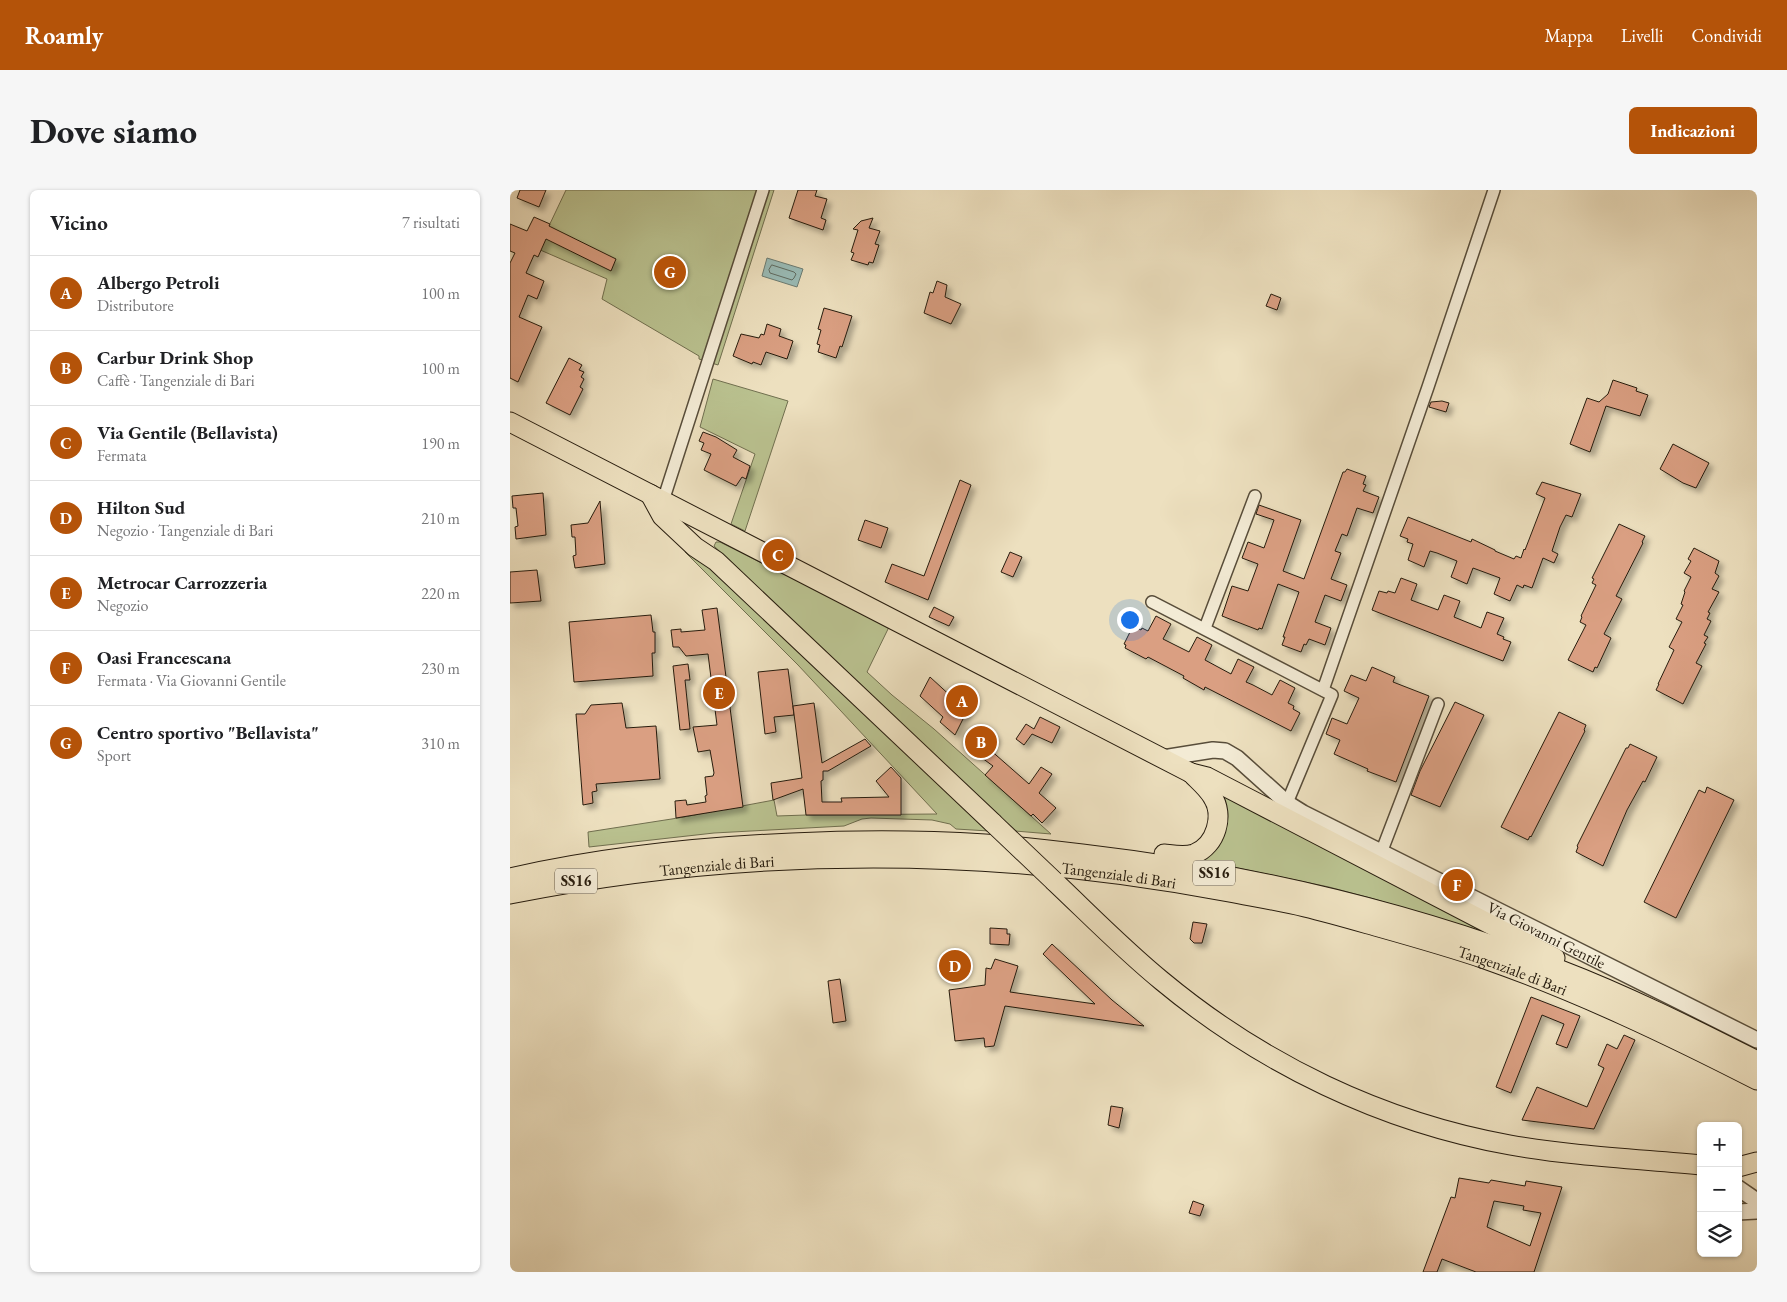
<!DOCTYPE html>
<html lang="it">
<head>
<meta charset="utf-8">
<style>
	body { margin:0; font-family:"EB Garamond",serif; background:#f6f6f6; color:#202124 }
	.controls { position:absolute; right:15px; bottom:15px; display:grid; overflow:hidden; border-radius:8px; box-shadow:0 1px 4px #0004 }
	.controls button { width:45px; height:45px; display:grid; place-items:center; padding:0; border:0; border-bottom:1px solid #e0e0e0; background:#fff; color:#202124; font:25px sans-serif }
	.you { position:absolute; left:619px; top:429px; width:18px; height:18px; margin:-12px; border:4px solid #fff; border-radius:50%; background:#1a73e8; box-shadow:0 0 0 8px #1a73e833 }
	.badge { display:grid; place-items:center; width:32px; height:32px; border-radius:50%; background:#b45309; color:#fff; font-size:16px; font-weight:700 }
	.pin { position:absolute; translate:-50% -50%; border:2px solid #fff; box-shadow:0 1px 5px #0006 }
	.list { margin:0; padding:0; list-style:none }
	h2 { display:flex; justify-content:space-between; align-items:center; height:65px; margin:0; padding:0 20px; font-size:21px }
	h2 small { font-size:16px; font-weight:400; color:#757577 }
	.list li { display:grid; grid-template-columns:32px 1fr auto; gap:15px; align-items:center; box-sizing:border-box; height:75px; padding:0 20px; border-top:1px solid #e0e0e0 }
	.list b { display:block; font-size:19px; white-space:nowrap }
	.list p { margin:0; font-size:16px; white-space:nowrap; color:#757577 }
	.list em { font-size:16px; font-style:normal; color:#757577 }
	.icon { flex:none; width:28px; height:28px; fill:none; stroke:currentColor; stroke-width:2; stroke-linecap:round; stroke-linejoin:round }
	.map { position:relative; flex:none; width:1247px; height:1082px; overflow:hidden; border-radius:8px }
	header { display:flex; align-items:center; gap:30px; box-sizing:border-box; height:70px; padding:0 25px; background:#b45309; color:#fff }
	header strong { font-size:24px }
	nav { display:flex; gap:28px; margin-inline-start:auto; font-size:18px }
	.intro { display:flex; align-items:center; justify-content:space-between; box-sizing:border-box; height:120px; padding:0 30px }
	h1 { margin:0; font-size:35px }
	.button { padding:12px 22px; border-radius:8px; background:#b45309; color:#fff; font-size:18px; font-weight:700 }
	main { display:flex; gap:30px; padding:0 30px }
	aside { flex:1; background:#fff; border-radius:8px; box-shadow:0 1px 4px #0004 }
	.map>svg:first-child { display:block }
</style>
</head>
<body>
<header>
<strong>Roamly</strong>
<nav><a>Mappa</a><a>Livelli</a><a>Condividi</a></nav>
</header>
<div class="intro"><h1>Dove siamo</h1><a class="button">Indicazioni</a></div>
<main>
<aside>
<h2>Vicino<small>7 risultati</small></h2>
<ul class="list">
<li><span class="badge">A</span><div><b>Albergo Petroli</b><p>Distributore</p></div><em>100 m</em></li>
<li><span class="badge">B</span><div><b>Carbur Drink Shop</b><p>Caffè · Tangenziale di Bari</p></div><em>100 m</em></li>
<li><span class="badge">C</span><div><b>Via Gentile (Bellavista)</b><p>Fermata</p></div><em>190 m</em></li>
<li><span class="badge">D</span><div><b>Hilton Sud</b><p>Negozio · Tangenziale di Bari</p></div><em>210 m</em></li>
<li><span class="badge">E</span><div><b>Metrocar Carrozzeria</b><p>Negozio</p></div><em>220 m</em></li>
<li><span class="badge">F</span><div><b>Oasi Francescana</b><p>Fermata · Via Giovanni Gentile</p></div><em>230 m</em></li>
<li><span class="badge">G</span><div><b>Centro sportivo &quot;Bellavista&quot;</b><p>Sport</p></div><em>310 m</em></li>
</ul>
</aside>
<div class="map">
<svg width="1247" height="1082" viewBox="0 0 1247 1082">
	<defs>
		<filter id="shadow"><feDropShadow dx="4.5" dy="4.5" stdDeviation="2.5" flood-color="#0004"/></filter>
	</defs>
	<rect width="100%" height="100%" fill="#ede0bf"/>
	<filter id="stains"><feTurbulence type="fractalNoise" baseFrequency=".004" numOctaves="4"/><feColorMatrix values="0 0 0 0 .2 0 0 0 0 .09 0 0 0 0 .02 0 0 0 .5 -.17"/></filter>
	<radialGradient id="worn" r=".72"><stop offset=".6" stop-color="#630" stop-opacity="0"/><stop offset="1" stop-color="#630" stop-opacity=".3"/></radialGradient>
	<!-- green -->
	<g fill="#bac290" stroke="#706f4f">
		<polygon points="56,0 264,0 208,175 189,169 189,166 92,109 97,89 28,59"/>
		<polygon points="203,189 278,211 235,341 221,334 245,264 190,237"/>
		<polygon points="206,352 210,352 379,437 357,482 382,505 424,539 541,644 505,641 204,356"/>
		<polygon points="178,357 479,641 446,639 440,634 422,630 361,628 352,629 334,636 204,643 79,657 78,642 168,628 264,610 267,626 296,625 427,624 288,475 175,362"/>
		<polygon points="709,602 995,748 864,709 819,697 689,670"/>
	</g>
	<!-- water -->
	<polygon fill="#9abcb7" stroke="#6c7c73" points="257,68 293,79 287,97 252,86"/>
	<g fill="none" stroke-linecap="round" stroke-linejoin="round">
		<!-- shore -->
		<polygon stroke="#606c62" stroke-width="1" points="262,75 284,82 286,84 284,88 282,90 260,83 259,80"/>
	</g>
	<!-- building -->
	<g fill="#da9f82" stroke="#271c0e" fill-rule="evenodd" filter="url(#shadow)">
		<polygon points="10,0 36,0 29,17 7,8"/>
		<polygon points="288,0 307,0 305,6 317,9 311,28 316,30 313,40 279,28"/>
		<polygon points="24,27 40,34 39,36 106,69 101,81 36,49 28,67 24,65 16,83 34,91 27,109 18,105 9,127 32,137 8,192 0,188 0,73 5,63 0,61 0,34 17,41"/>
		<polygon points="363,28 359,38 370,41 365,54 369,55 363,73 359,72 358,75 341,70 344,63 341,62 348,40 343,39 351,31"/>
		<polygon points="427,91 437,95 435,107 451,114 441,134 414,123 420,102 423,103"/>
		<polygon points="761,104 771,108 767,120 756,116"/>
		<polygon points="314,118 342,126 332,157 330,156 326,168 308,162 310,155 307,154 311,140 308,139"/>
		<polygon points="257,134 271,139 269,146 283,151 277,169 256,162 251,175 243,172 242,174 223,166 231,144 249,148 251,144 254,145"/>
		<polygon points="59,168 72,175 69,180 74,182 71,187 74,189 70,197 73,199 60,225 36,213"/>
		<polygon points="1103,190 1127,198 1126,201 1138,205 1130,226 1096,216 1080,262 1060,254 1077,208 1089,212 1098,204"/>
		<polygon points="932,211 939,213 936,222 919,217 921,212"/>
		<polygon points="193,242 206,247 227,260 223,267 240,276 236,289 232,287 226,296 194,280 201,264 191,260 194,253 189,251"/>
		<polygon points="1163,254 1199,273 1186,298 1173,293 1150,279"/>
		<polygon points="837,279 856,286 853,294 856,295 853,301 869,307 863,323 847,318 837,346 832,344 825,361 831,363 821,389 837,395 831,411 815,405 805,432 821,438 815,455 799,449 796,455 794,454 791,462 772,455 775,447 773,447 789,402 768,394 752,439 749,438 748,440 712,426 722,396 738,401 748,374 732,368 738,352 754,358 764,330 746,324 749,315 791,330 773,381 794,389 833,282 835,282"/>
		<polygon points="450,290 461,295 418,410 375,392 382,374 414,386"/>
		<polygon points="1032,292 1071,304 1062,327 1056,325 1050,337 1042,361 1048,364 1044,373 1033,368 1022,398 1014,395 1013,398 1007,395 1000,411 984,404 990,388 963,378 957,394 941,387 947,371 927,363 920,361 914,377 898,370 903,354 897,352 898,349 890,346 898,327 961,352 962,349 985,360 985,361 1004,369 1006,366 1011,368 1014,359 1015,360 1035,308 1026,304"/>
		<polygon points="33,303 36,345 6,349 5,337 8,336 6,318 3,318 2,306"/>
		<polygon points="90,311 95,374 65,378 63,366 66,365 65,347 62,347 61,335 78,333"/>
		<polygon points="355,330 378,338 371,358 348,350"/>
		<polygon points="1109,334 1135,346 1132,352 1133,353 1106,406 1112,409 1094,444 1101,448 1087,478 1085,477 1083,482 1058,470 1076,435 1070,432 1072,427 1071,426 1086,395 1082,393 1084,389 1082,388"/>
		<polygon points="1184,358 1209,371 1205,383 1209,386 1202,399 1209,402 1198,422 1200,423 1197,429 1201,431 1194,445 1198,447 1194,453 1196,454 1186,473 1192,476 1173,514 1146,500 1149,494 1148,494 1164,460 1159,457 1172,432 1166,429 1173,415 1171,414 1175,402 1174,401 1181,387 1174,383 1181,371 1178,369"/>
		<polygon points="500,362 512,367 503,387 491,382"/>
		<polygon points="27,380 31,411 0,413 0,382"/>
		<polygon points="891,388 907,394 901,410 928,420 934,405 950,411 944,427 971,438 977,422 994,428 987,444 994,447 993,449 1001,452 993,471 862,420 869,401 877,403 878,401 885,403"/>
		<polygon points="424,417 444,427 439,436 419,427"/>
		<polygon points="207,418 233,617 166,628 165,611 176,610 177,615 196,612 195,606 197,605 195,587 203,586 204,583 200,560 188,562 183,537 207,535 198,464 176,466 169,457 163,457 161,440 171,439 171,442 195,440 192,420"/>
		<polygon points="141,425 143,442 145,442 145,463 142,463 143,486 64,492 59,432"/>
		<polygon points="646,426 661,434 653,449 679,462 687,447 702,455 695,470 721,484 728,469 744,477 736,492 743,495 762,505 770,490 785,498 778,513 784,516 783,519 790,523 781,541 695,497 694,500 673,488 674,486 638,467 636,469 615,458 616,455 614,454 623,436 631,440 632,438 638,441"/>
		<polygon points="178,474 180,490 175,490 180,539 170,540 163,476"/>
		<polygon points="862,477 885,487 883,492 919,506 886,592 857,581 858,579 824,564 830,550 816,544 822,528 837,534 849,508 834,501 841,485 856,491"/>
		<polygon points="278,479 284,525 264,527 266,542 255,544 248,482"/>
		<polygon points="420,487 457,521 445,545 430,532 433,527 410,506"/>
		<polygon points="945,512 974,525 930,617 901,605 910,581"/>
		<polygon points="112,513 116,538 146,536 150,589 86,594 87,601 82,602 83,613 73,615 66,524 75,524 81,515"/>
		<polygon points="304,513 312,573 355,549 361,556 318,581 313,581 313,590 311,591 312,612 332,612 331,608 379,607 366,591 381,577 391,588 391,625 296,625 293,599 263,610 261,593 292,588 283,516"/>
		<polygon points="1049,522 1076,535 1074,540 1075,541 1021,647 1020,646 1018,650 991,637"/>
		<polygon points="530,527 550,537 542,553 522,544 514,555 506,549 516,534 524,539"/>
		<polygon points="471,537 486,547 478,558 519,594 531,577 542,584 529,603 546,618 532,633 523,624 521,626 475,585 483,576 457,557"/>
		<polygon points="1120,554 1147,567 1135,592 1133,591 1117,620 1093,676 1066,662 1068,657 1067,656 1116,558 1118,558"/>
		<polygon points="1197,597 1224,610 1166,728 1134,712 1189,600 1195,603"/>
		<polygon points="683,732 697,734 692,753 684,753 680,749"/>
		<polygon points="480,738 497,739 497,744 500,744 499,755 480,754"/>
		<polygon points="542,754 602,810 634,836 495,816 484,856 475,857 474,848 445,851 439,800 475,795 476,778 481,779 485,769 508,776 500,802 585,814 533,764"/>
		<polygon points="330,789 336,831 323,833 318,791"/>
		<polygon points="1021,807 1070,826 1057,858 1046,854 1054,834 1032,825 1001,903 986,897"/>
		<polygon points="1114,845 1125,850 1084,939 1012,930 1027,897 1077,917 1094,878 1088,875 1097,854 1107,859"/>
		<polygon points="601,916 613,918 609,938 598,935"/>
		<path d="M 949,988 L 979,993 L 981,990 L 1015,996 L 1016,991 L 1052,997 L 1024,1082 L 966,1082 L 932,1069 L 927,1082 L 913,1082 L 941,1007 L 945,1008 ZM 984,1011 L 1014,1016 L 1013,1020 L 1031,1023 L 1020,1056 L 977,1037 Z"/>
		<polygon points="683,1011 694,1015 690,1026 679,1023"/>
	</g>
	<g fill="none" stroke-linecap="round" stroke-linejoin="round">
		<defs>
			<g id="minor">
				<polyline points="153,311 253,0"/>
				<polyline points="642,412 822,505 777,613"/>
				<polyline points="695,438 745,306"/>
				<polyline points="813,500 918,197 984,0"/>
				<polyline points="871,663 928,514"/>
			</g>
			<g id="tertiary">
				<path id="s1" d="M 653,568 L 703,560 L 715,561 L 727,568 L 777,613 L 793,623 L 1247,850"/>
				<polyline points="1228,998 1247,1011"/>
				<polyline points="1228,1022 1247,1021"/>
			</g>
			<g id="primary">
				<polyline points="0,232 681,583"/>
				<polyline points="140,304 152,326 185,357 206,371 483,633"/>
				<path d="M 544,691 C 580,725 614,760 652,791 C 752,874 872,932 1000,955 C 1063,966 1127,969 1191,975"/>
			</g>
			<g id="trunk">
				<polyline points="681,583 697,587 1045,768"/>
				<path d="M 654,664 C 664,665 675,667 684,664 C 706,656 715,625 702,606 C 697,598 690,592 684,586"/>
				<path d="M 0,688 C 92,667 187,657 282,653 C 346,650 411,650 475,654 C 508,656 540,660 572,664 C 734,683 895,720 1048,779 C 1116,805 1182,838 1247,871"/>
				<path id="s2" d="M 0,704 C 241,656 478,656 719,702 C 745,707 770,711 795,717 C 816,722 837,728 858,734 C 897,745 937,756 975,769 C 1069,802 1159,845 1247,890"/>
				<polyline points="1228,977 1247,972"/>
			</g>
		</defs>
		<!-- minor casing -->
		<use href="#minor" stroke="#584d3a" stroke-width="14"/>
		<!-- tertiary casing -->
		<use href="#tertiary" stroke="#584d3a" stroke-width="18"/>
		<!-- primary casing -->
		<use href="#primary" stroke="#271c0e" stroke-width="21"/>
		<!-- trunk casing -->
		<use href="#trunk" stroke="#271c0e" stroke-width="21"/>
		<!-- minor -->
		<use href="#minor" stroke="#f3ebd5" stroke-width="11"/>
		<!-- tertiary -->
		<use href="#tertiary" stroke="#f3ebd5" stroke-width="15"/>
		<!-- primary -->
		<use href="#primary" stroke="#ede0bf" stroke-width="19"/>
		<!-- trunk -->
		<use href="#trunk" stroke="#ede0bf" stroke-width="19"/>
		<defs>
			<polyline id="primary-bridge" points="483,633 544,691"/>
		</defs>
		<!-- primary-bridge casing -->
		<use href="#primary-bridge" stroke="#271c0e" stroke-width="21" stroke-linecap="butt"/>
		<!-- primary-bridge -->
		<use href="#primary-bridge" stroke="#ede0bf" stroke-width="19"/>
	</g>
	<g text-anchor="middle" stroke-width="4" stroke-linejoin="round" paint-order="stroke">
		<!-- shield labels -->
		<g fill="#f3ebd5" stroke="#645a4a" stroke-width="1">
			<rect x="683" y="670.5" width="42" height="25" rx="4"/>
			<rect x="45" y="678.5" width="42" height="25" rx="4"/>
		</g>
		<g font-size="15" font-weight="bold" fill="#271c0e">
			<text x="704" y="688">SS16</text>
			<text x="66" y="696">SS16</text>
		</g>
		<!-- street labels -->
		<g font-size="16" fill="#271c0e" stroke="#f3ebd5">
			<text dy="6" stroke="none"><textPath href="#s2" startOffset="209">Tangenziale di Bari</textPath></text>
			<text dy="6" stroke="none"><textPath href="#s2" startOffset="612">Tangenziale di Bari</textPath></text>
			<text dy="6" stroke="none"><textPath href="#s1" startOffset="435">Via Giovanni Gentile</textPath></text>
			<text dy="6" stroke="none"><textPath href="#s2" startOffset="1018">Tangenziale di Bari</textPath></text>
		</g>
	</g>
	<rect width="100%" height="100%" filter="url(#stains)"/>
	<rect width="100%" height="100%" fill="url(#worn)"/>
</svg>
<div class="controls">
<button>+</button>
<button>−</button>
<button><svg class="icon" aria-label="layers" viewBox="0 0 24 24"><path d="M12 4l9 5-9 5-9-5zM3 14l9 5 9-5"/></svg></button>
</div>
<div class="you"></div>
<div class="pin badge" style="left:452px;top:511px">A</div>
<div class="pin badge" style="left:471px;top:552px">B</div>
<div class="pin badge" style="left:268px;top:365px">C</div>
<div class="pin badge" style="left:445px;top:776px">D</div>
<div class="pin badge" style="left:209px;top:503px">E</div>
<div class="pin badge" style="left:947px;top:695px">F</div>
<div class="pin badge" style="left:160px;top:82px">G</div>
</div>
</main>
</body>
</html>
